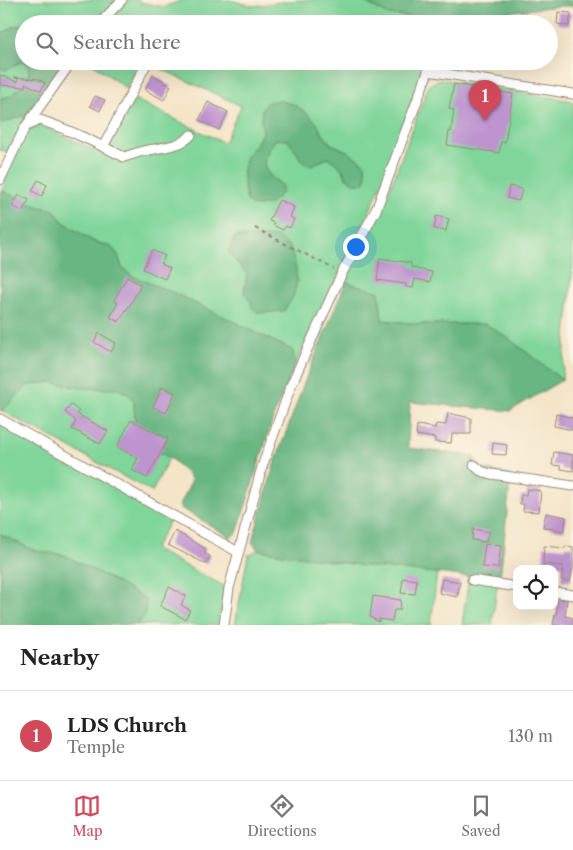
<!DOCTYPE html>
<html lang="en">
<head>
<meta charset="utf-8">
<style>
	body { margin:0; font-family:"Libre Caslon Text",serif; background:#f2f2f2; color:#222 }
	.controls { position:absolute; right:15px; bottom:15px; display:grid; overflow:hidden; border-radius:10px; box-shadow:0 5px 20px #0002 }
	.controls button { width:45px; height:45px; display:grid; place-items:center; padding:0; border:0; border-bottom:1px solid #e0e0e0; background:#fff; color:#222; font:25px sans-serif }
	.you { position:absolute; left:355px; top:246px; width:18px; height:18px; margin:-12px; border:4px solid #fff; border-radius:50%; background:#1a73e8; box-shadow:0 0 0 8px #1a73e833 }
	.badge { display:grid; place-items:center; width:32px; height:32px; border-radius:50%; background:#d1495b; color:#fff; font-size:16px; font-weight:700 }
	.pin { position:absolute; translate:-50% -41px; filter:drop-shadow(0 1px 2px #0008) }
	.pin::after { content:''; position:absolute; top:26px; width:18px; height:15px; background:inherit; clip-path:polygon(0 0,100% 0,50% 100%) }
	.list { margin:0; padding:0; list-style:none }
	h2 { display:flex; justify-content:space-between; align-items:center; height:65px; margin:0; padding:0 20px; font-size:21px }
	h2 small { font-size:16px; font-weight:400; color:#767676 }
	.list li { display:grid; grid-template-columns:32px 1fr auto; gap:15px; align-items:center; box-sizing:border-box; height:90px; padding:0 20px; border-top:1px solid #e0e0e0 }
	.list b { display:block; font-size:19px; white-space:nowrap }
	.list p { margin:0; font-size:16px; white-space:nowrap; color:#767676 }
	.list em { font-size:16px; font-style:normal; color:#767676 }
	.icon { flex:none; width:28px; height:28px; fill:none; stroke:currentColor; stroke-width:2; stroke-linecap:round; stroke-linejoin:round }
	.map { position:relative; flex:none; width:573px; height:625px; overflow:hidden }
	.search { position:absolute; background:#fff; box-shadow:0 5px 20px #0002; left:15px; right:15px; top:15px; height:55px; display:flex; align-items:center; gap:12px; box-sizing:border-box; padding:0 18px; border-radius:28px; color:#767676; font-size:19px }
	.sheet { height:155px; background:#fff }
	nav { display:flex; justify-content:space-around; align-items:center; box-sizing:border-box; height:70px; border-top:1px solid #e0e0e0; background:#fff; font-size:14px; color:#767676 }
	nav a { display:grid; justify-items:center; gap:2px }
	nav .on { color:#d1495b }
	.map>svg:first-child { display:block }
</style>
</head>
<body>
<div class="map">
<svg width="573" height="625" viewBox="0 0 573 625">
	<rect width="100%" height="100%" fill="#fcf5e5"/>
	<filter id="ink" filterUnits="userSpaceOnUse"><feTurbulence type="fractalNoise" baseFrequency=".02" numOctaves="2"/><feDisplacementMap in="SourceGraphic" scale="10" xChannelSelector="R" yChannelSelector="G"/><feConvolveMatrix kernelMatrix="1 2 1 2 8 2 1 2 1" color-interpolation-filters="sRGB"/></filter>
	<filter id="wash" filterUnits="userSpaceOnUse"><feTurbulence type="fractalNoise" baseFrequency=".0096" numOctaves="4" result="noise"/><feDisplacementMap in="SourceGraphic" scale="20" xChannelSelector="R" yChannelSelector="G"/><feGaussianBlur stdDeviation="1.12" result="paint"/><feColorMatrix in="noise" values="0 0 0 0 0 0 0 0 0 0 0 0 0 0 0 0 0 1.4 0 .05"/><feComposite in="paint" operator="in"/></filter>
	<g filter="url(#wash)">
		<rect width="100%" height="100%" fill="#f4e5c9"/>
		<!-- green -->
		<g fill="#7fd59a" stroke="#5d805c" fill-rule="evenodd">
			<polygon points="7,0 116,0 94,24 85,24 69,16 28,23 13,27 0,35 0,2"/>
			<polygon points="127,0 138,0 140,2 164,7 183,0 230,0 253,6 296,0 361,0 389,15 444,18 441,24 105,24"/>
			<polygon points="89,61 140,61 127,89"/>
			<path d="M 144,61 L 426,61 L 387,171 L 371,208 L 296,363 L 292,350 L 174,293 L 132,276 L 122,268 L 118,255 L 111,247 L 93,241 L 75,230 L 62,221 L 54,210 L 39,207 L 2,191 L 7,171 L 28,129 L 40,125 L 106,155 L 134,99 L 224,143 L 241,106 ZM 316,123 L 321,132 L 331,144 L 347,151 L 346,178 C 343,169 338,163 328,158 L 311,165 L 304,163 L 288,140 L 276,139 C 260,161 259,168 281,185 L 247,200 L 244,189 L 243,171 L 246,157 L 257,143 L 263,131 ZM 235,237 L 256,238 L 244,293 L 247,274 L 228,252 Z"/>
			<polygon points="20,62 28,63 29,75 22,85 12,95 0,99 0,68 6,70"/>
			<polygon points="440,79 573,101 573,266 562,380 508,338 486,325 419,324 382,320 379,292 346,282 380,214 429,85"/>
			<path d="M 28,115 L 7,152 L 0,150 L 0,123 C 10,122 18,116 28,115 Z"/>
			<polygon points="52,382 79,388 118,389 129,394 134,401 135,423 146,449 161,453 169,458 152,492 2,411 28,385"/>
			<polygon points="2,424 172,517 154,549 224,586 220,625 136,625 145,615 116,582 64,555 35,551 0,534 0,425"/>
			<polygon points="258,550 372,567 437,573 431,625 235,625 248,555"/>
			<polygon points="469,577 500,578 497,587 492,625 462,625"/>
		</g>
		<!-- forest -->
		<g fill="#67b682" stroke="#517050">
			<polygon points="361,0 573,0 573,6 560,6 456,18 389,15"/>
			<polygon points="49,16 69,16 85,24 24,24"/>
			<path d="M 24,24 L 24,61 L 66,61 L 28,115 C 18,116 10,122 0,123 L 0,99 L 12,95 L 22,85 L 29,75 L 28,63 L 20,62 L 6,70 L 0,68 L 0,35 L 13,27 Z"/>
			<path d="M 278,100 L 295,105 L 308,114 L 317,123 L 321,132 L 331,144 L 347,151 L 365,164 L 366,179 L 364,183 C 346,185 350,179 342,169 C 338,164 334,161 328,158 L 311,165 L 304,163 L 288,140 L 276,139 C 260,161 259,169 282,185 L 282,193 L 270,204 L 258,206 L 251,205 L 247,200 L 244,188 L 243,171 L 246,157 L 257,143 L 263,132 L 261,119 L 262,110 L 266,103 Z"/>
			<path d="M 2,191 L 39,207 L 54,210 L 62,221 L 75,230 L 93,241 L 111,247 L 118,255 L 122,268 L 132,276 L 174,293 L 292,350 L 296,363 L 276,409 L 237,533 L 230,537 L 179,507 L 192,480 C 184,470 173,459 161,453 C 157,451 151,450 146,449 L 135,423 L 134,401 L 129,394 L 118,389 L 79,388 L 52,382 L 28,385 L 2,411 L 0,410 L 0,196 Z"/>
			<polygon points="235,237 277,237 290,247 296,269 297,282 293,297 284,311 258,313 252,308 251,302 244,293 247,274 228,252"/>
			<polygon points="346,282 379,292 382,320 419,324 486,324 508,338 562,380 510,411 410,402 408,448 473,456 482,469 511,475 500,578 469,577 437,573 372,567 258,550 252,542 275,462 306,378"/>
			<polygon points="0,534 35,551 64,555 116,582 146,600 145,615 136,625 0,625"/>
		</g>
		<g id="blocks">
			<!-- building -->
			<g fill="#be94cf">
				<polygon points="558,12 571,13 569,26 557,24"/>
				<polygon points="0,75 18,82 18,79 14,77 38,79 45,83 41,91 25,83 25,87 0,85"/>
				<polygon points="153,75 164,81 163,82 171,86 164,100 145,90"/>
				<polygon points="454,84 513,94 505,142 501,142 499,153 447,145 449,131 451,132 454,110 449,109"/>
				<polygon points="95,96 105,100 100,111 90,106"/>
				<polygon points="208,102 228,112 219,130 199,120"/>
				<polygon points="38,180 47,185 42,196 32,191"/>
				<polygon points="509,186 522,189 519,201 507,198"/>
				<polygon points="19,195 29,200 22,211 12,206"/>
				<polygon points="279,200 294,207 290,217 294,219 290,228 286,226 283,230 273,225 274,223 269,221"/>
				<polygon points="436,216 449,219 446,231 434,229"/>
				<polygon points="152,250 165,256 161,264 170,268 165,279 143,269"/>
				<polygon points="380,258 411,263 411,267 416,268 416,269 432,272 430,282 415,279 413,288 406,287 406,284 377,280"/>
				<polygon points="127,277 141,285 128,308 127,308 119,322 110,317 118,303 114,300"/>
				<polygon points="99,333 116,343 111,352 94,342"/>
				<polygon points="162,387 175,393 166,413 153,407"/>
				<polygon points="71,405 79,411 77,414 108,431 100,444 72,429 76,421 65,412"/>
				<polygon points="448,413 471,418 471,434 452,434 451,443 435,442 435,438 416,435 417,425 435,428 436,424 446,425"/>
				<polygon points="556,414 573,418 573,430 554,426"/>
				<polygon points="131,420 168,439 147,478 132,470 138,458 117,447"/>
				<polygon points="493,443 507,445 506,455 492,454"/>
				<polygon points="554,452 573,455 573,471 561,469 561,466 552,465"/>
				<polygon points="527,489 541,491 539,512 523,511 524,504 520,504 521,495 526,495"/>
				<polygon points="546,513 566,517 564,531 543,527"/>
				<polygon points="473,529 490,532 485,542 472,540"/>
				<polygon points="175,531 206,549 204,553 210,556 206,564 168,545"/>
				<polygon points="485,544 501,545 498,568 482,567"/>
				<polygon points="544,546 565,548 566,546 573,547 573,570 572,570 570,582 561,580 563,566 543,564"/>
				<polygon points="403,578 417,580 415,594 401,593"/>
				<polygon points="442,579 460,582 457,597 439,593"/>
				<polygon points="169,587 186,596 181,605 190,610 185,619 160,606"/>
				<polygon points="373,596 401,600 400,610 394,610 392,621 379,619 379,622 370,617"/>
				<polygon points="558,599 567,600 565,616 573,618 573,625 553,625 555,615 556,615"/>
			</g>
		</g>
	</g>
	<g filter="url(#ink)">
		<use href="#blocks" fill-opacity="0" stroke="#988874" stroke-width="1"/>
		<g fill="none" stroke-linecap="round" stroke-linejoin="round">
			<defs>
				<g id="minor">
					<polyline points="99,24 122,0"/>
					<polyline points="446,24 446,23"/>
					<polyline points="428,71 573,94"/>
					<polyline points="26,126 72,61"/>
					<polyline points="103,147 147,63"/>
					<path d="M 0,180 L 25,127 L 40,120 C 70,130 96,143 124,157 C 130,155 137,153 143,151 C 157,148 182,147 191,135"/>
					<polyline points="0,419 238,552"/>
					<polyline points="474,465 481,471 491,474 573,486"/>
					<polyline points="472,580 517,587"/>
					<polyline points="554,592 573,595"/>
					<polyline points="224,625 229,588 262,467 292,383 342,273 376,210 432,61"/>
				</g>
			</defs>
			<!-- minor casing -->
			<use href="#minor" stroke="#988874" stroke-width="11"/>
			<!-- path -->
			<polyline stroke="#988874" stroke-width="2" stroke-dasharray="4 4" stroke-linecap="butt" points="255,228 334,269"/>
			<!-- minor -->
			<use href="#minor" stroke="#fff" stroke-width="9"/>
		</g>
	</g>
</svg>
<div class="controls">
<button><svg class="icon" aria-label="locate" viewBox="0 0 24 24"><circle cx="12" cy="12" r="6"/><path d="M12 2v4M12 18v4M2 12h4M18 12h4"/></svg></button>
</div>
<div class="you"></div>
<div class="pin badge" style="left:485px;top:121px">1</div>
<div class="search"><svg class="icon" aria-label="search" viewBox="0 0 24 24"><circle cx="10" cy="10" r="6"/><path d="M15 15l6 6"/></svg>Search here</div>
</div>
<section class="sheet">
<h2>Nearby<small></small></h2>
<ul class="list">
<li><span class="badge">1</span><div><b>LDS Church</b><p>Temple</p></div><em>130 m</em></li>
</ul>
</section>
<nav>
<a class="on"><svg class="icon" aria-label="map" viewBox="0 0 24 24"><path d="M3 6l6-2 6 2 6-2v14l-6 2-6-2-6 2zM9 4v14M15 6v14"/></svg>Map</a>
<a><svg class="icon" aria-label="directions" viewBox="0 0 24 24"><path d="M12 3l9 9-9 9-9-9zM9 14v-3h6M13 9l2 2-2 2"/></svg>Directions</a>
<a><svg class="icon" aria-label="saved" viewBox="0 0 24 24"><path d="M7 4h10v16l-5-4-5 4z"/></svg>Saved</a>
</nav>
</body>
</html>
